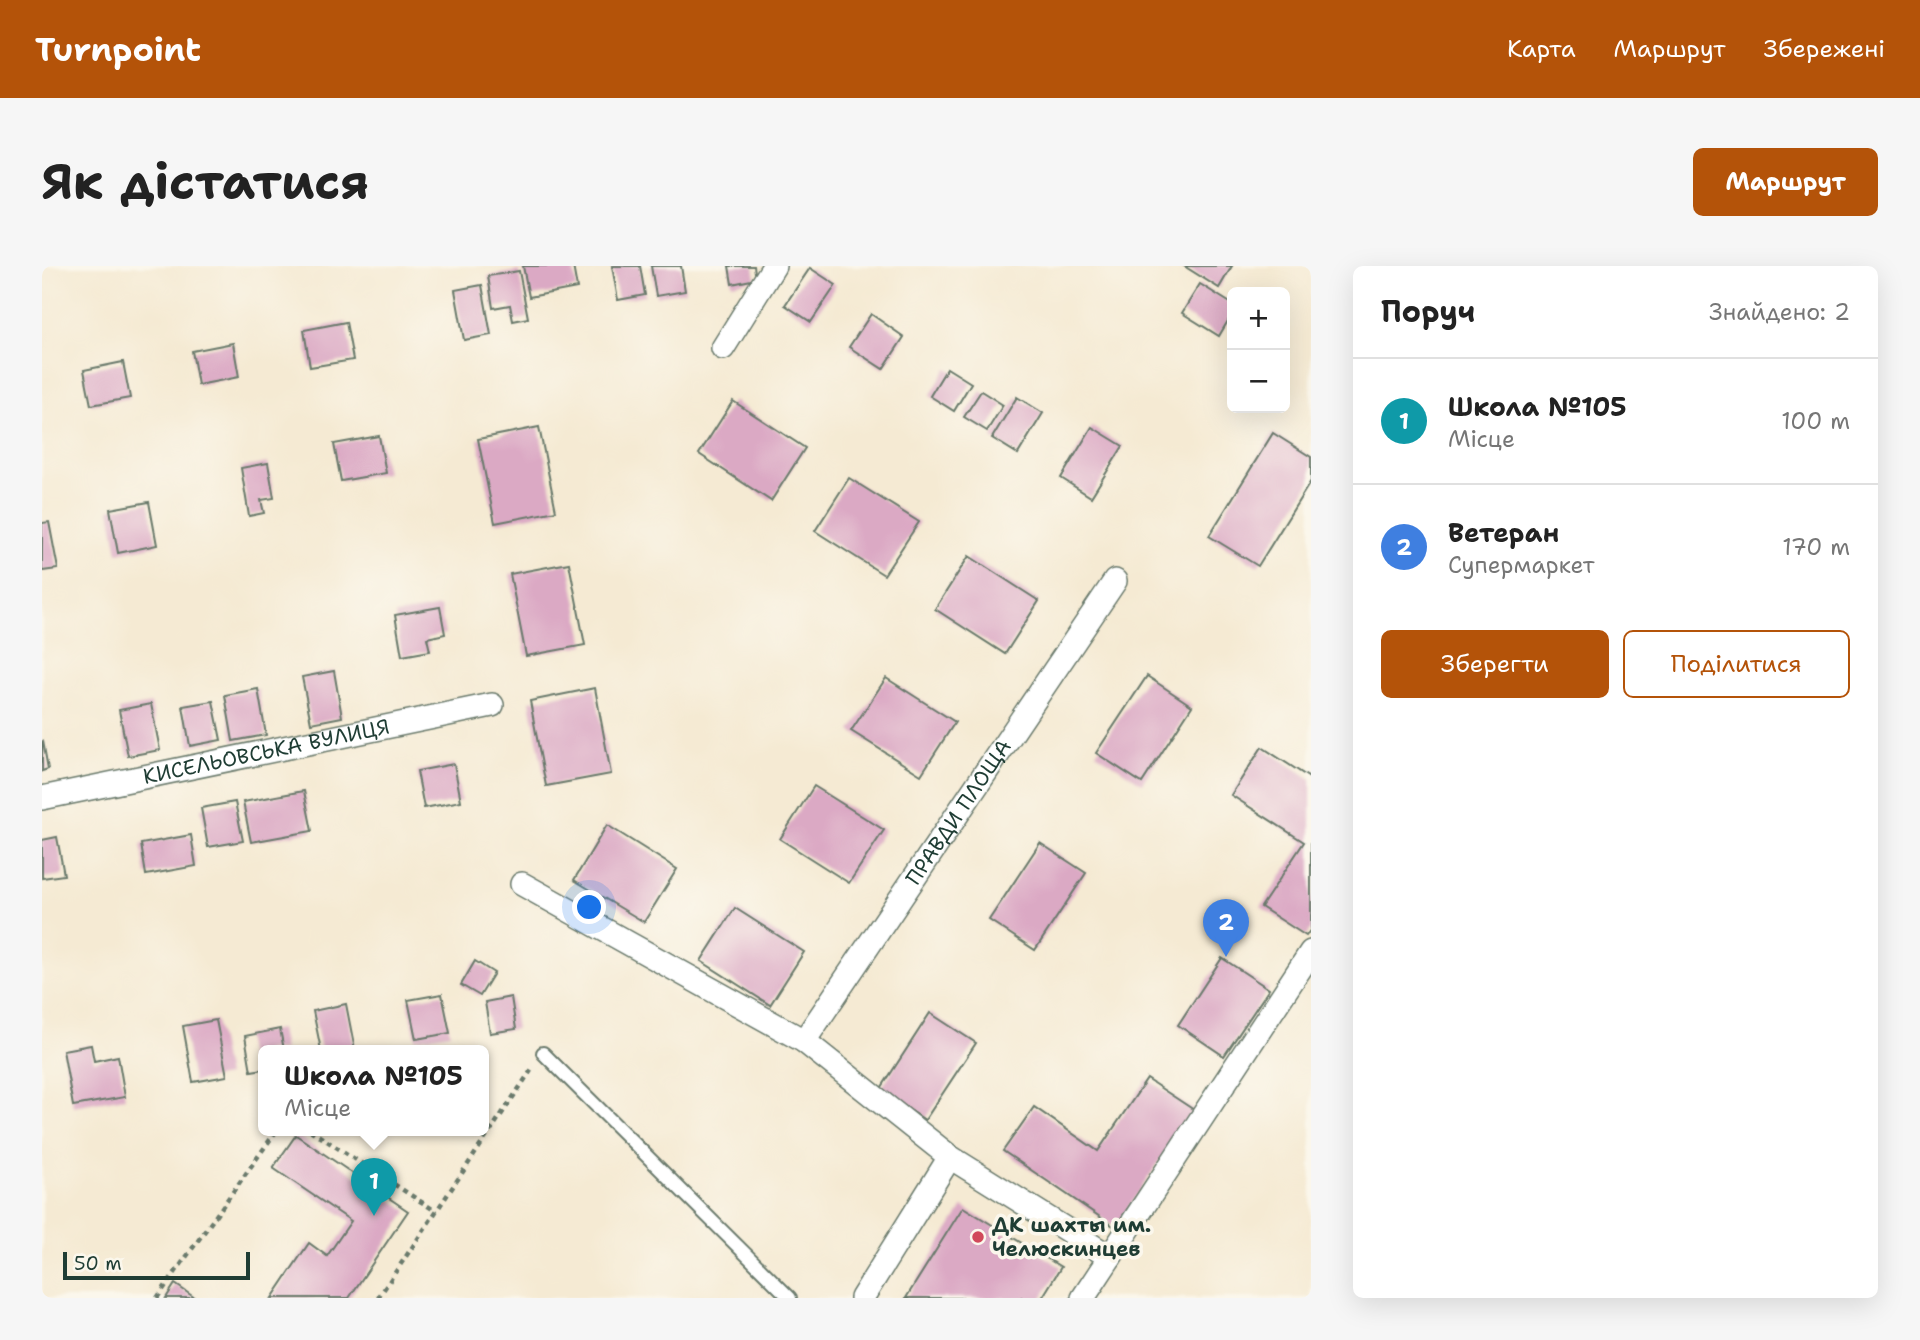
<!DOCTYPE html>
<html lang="uk">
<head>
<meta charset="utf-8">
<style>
	body { margin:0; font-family:"Shantell Sans",sans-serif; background:#f6f6f6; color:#222 }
	.controls { position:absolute; right:21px; top:21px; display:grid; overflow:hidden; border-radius:10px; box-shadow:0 7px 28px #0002 }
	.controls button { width:63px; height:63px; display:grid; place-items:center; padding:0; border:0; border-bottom:2px solid #e0e0e0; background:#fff; color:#222; font:35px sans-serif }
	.scale { position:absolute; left:21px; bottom:18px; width:187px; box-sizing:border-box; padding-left:7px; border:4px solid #1f3d34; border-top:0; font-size:19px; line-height:24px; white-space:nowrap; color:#1f3d34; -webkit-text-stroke:5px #fbf7ec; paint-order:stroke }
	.you { position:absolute; left:548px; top:642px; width:24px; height:24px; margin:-18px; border:5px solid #fff; border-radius:50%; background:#1a73e8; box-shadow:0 0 0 10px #1a73e833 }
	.badge { display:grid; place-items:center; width:46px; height:46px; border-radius:50%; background:#b45309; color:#fff; font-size:23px; font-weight:700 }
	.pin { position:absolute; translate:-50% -58px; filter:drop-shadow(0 2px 4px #0008) }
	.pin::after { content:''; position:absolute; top:37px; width:24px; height:21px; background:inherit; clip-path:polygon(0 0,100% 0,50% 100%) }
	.popup { position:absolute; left:216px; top:779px; width:231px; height:91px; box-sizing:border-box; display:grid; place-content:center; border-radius:10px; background:#fff; filter:drop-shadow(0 2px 5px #0005); font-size:23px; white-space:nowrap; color:#767676 }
	.popup b { font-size:26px; color:#222 }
	.popup::after { content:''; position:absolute; left:50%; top:100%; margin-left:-14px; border:14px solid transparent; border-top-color:#fff }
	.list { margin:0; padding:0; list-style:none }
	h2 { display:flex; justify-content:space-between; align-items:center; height:91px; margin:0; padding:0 28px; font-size:30px }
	h2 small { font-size:23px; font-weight:400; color:#767676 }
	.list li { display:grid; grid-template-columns:46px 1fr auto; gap:21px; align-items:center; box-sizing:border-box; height:126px; padding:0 28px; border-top:2px solid #e0e0e0 }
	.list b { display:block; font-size:26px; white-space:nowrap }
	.list p { margin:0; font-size:23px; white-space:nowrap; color:#767676 }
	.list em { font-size:23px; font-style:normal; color:#767676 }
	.actions { display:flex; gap:14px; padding:21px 28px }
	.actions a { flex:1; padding:16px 0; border:2px solid #b45309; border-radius:10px; text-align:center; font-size:24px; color:#b45309 }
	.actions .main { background:#b45309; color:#fff }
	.map { position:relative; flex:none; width:1269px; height:1032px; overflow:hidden; border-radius:10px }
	header { display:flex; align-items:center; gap:42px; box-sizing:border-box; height:98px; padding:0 35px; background:#b45309; color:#fff }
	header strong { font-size:33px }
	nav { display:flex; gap:38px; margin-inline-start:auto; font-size:24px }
	.intro { display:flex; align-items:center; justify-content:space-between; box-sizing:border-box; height:168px; padding:0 42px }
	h1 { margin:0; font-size:49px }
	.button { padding:18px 32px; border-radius:10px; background:#b45309; color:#fff; font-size:24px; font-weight:700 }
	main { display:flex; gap:42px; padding:0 42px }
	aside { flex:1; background:#fff; border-radius:10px; box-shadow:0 7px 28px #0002 }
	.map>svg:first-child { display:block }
</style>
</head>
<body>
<header>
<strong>Turnpoint</strong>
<nav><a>Карта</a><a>Маршрут</a><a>Збережені</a></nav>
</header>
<div class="intro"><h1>Як дістатися</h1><a class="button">Маршрут</a></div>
<main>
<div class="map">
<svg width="1269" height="1032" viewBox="0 0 1269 1032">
	<rect width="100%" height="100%" fill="#fbf7ec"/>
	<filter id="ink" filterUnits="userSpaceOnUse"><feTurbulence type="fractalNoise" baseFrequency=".0143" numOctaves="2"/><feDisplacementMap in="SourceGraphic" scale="14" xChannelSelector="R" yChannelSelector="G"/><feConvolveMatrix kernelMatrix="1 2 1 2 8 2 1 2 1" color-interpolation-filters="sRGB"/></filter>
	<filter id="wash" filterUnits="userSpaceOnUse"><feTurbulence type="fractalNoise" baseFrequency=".00686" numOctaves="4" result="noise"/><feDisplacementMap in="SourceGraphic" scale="28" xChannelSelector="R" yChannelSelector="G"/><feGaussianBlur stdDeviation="1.57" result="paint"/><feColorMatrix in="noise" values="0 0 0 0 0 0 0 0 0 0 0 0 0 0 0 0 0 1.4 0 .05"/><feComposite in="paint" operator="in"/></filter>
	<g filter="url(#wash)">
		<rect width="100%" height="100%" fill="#f5ead3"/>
		<g id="blocks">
			<!-- building -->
			<g fill="#dba9c4">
				<polygon points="481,0 531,0 535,22 487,31"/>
				<polygon points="570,0 598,0 603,29 576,34"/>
				<polygon points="609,0 639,0 643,25 614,30"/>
				<polygon points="687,0 712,0 714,13 690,18"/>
				<polygon points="1142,0 1190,0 1177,22"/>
				<polygon points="768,2 794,19 769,56 743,39"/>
				<polygon points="477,5 486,52 471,55 468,39 451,42 446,10"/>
				<polygon points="1158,18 1190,38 1190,48 1177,70 1140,47"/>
				<polygon points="440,19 449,69 422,74 413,24"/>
				<polygon points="829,48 862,71 841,103 807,81"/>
				<polygon points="304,56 311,94 268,101 262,64"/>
				<polygon points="191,77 197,111 156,119 150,85"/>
				<polygon points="81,96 88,132 49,139 42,104"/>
				<polygon points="905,102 929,117 912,145 888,130"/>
				<polygon points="939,125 961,139 945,165 922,151"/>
				<polygon points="975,131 1001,147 976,188 950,172"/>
				<polygon points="691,135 763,182 729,235 657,188"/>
				<polygon points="497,161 514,245 453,257 436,173"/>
				<polygon points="1050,161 1081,180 1049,231 1019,212"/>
				<polygon points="1231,167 1269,191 1269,215 1216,300 1167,270"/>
				<polygon points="337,170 344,207 299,215 292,178"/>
				<polygon points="226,197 232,232 219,234 222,247 207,250 199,202"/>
				<polygon points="807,212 877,256 842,309 773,265"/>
				<polygon points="107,236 115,279 76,287 68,243"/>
				<polygon points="7,256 16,303 0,305 0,257"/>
				<polygon points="927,290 997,335 963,388 893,343"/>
				<polygon points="527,297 543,379 484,390 468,308"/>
				<polygon points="398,341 403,368 385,372 388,385 360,390 353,349"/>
				<polygon points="292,405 300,451 269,457 260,411"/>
				<polygon points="1105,410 1150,440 1100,517 1054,487"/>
				<polygon points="844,412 913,456 879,509 809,465"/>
				<polygon points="553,422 569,508 504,520 488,435"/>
				<polygon points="216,423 224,469 191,475 183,429"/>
				<polygon points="171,435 179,474 148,480 141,440"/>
				<polygon points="109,438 118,484 86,490 77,444"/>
				<polygon points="1,475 6,503 0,505 0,476"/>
				<polygon points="1220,481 1269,513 1269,663 1264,670 1219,641 1262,576 1189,529"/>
				<polygon points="412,498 419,535 382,542 375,505"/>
				<polygon points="772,520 842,564 807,617 738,573"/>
				<polygon points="262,525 270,565 209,576 201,536"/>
				<polygon points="193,536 201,575 166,581 159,542"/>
				<polygon points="565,559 635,603 602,656 532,614"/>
				<polygon points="149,569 154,600 104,609 99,578"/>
				<polygon points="15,571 22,609 0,612 0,574"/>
				<polygon points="998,577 1044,607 993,684 947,654"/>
				<polygon points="693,642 762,686 728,739 659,695"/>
				<polygon points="1180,692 1227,723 1182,790 1136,759"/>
				<polygon points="433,695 452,707 438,730 419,719"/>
				<polygon points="400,728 408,767 374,773 366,734"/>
				<polygon points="469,731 474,763 448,767 443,736"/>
				<polygon points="304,738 313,784 279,784 271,745"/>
				<polygon points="888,747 934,777 883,854 838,824"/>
				<polygon points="174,754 185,810 151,816 141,760"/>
				<polygon points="238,763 242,784 222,784 222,803 209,805 203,770"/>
				<polygon points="49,779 52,795 76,790 83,831 31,840 21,784"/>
				<polygon points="1105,813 1152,844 1073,961 961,885 992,841 1056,885"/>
				<polygon points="254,869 366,945 307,1032 230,1032 267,977 285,990 309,955 231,902"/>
				<polygon points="921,941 1019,1001 1000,1032 864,1032"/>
				<polygon points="133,1018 153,1032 124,1032"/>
			</g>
		</g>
	</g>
	<g filter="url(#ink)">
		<use href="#blocks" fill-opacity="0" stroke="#6a7a6c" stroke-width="2"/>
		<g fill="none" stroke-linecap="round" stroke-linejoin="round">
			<defs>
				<polyline id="lane" points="501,787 748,1032"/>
				<g id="street">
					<polyline points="681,82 732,0"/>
					<path id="s1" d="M 0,532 L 450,439"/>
					<polyline points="480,618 762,775 908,891 1068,991"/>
					<path id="s2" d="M 762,775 L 1073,315"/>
					<polyline points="820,1032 908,891"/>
					<polyline points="1041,1032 1269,686"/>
				</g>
			</defs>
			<!-- lane casing -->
			<use href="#lane" stroke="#6a7a6c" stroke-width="16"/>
			<!-- street casing -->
			<use href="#street" stroke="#6a7a6c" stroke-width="26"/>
			<!-- path -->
			<g stroke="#6a7a6c" stroke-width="4.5" stroke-dasharray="5 5" stroke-linecap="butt">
				<polyline points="268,864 395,946"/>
				<polyline points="115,1032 235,864"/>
				<polyline points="336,1032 492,800"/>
			</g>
			<!-- lane -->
			<use href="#lane" stroke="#fff" stroke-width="12"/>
			<!-- street -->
			<use href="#street" stroke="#fff" stroke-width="23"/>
		</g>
	</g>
	<!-- markers -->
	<circle fill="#d1495b" stroke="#fbf7ec" stroke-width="2.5" cx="936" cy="971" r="7"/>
	<g text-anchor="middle" stroke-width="7" stroke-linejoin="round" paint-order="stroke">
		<!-- street labels -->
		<g font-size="21" fill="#1f3d34" stroke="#fbf7ec">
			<text dy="7" stroke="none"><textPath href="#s1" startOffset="229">КИСЕЛЬОВСЬКА ВУЛИЦЯ</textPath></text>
			<text dy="7" stroke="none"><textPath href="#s2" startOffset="276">ПРАВДИ ПЛОЩА</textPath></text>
		</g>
		<!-- poi labels -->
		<g font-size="21" font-weight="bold" fill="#1f3d34" stroke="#fbf7ec" text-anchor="start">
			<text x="950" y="966">ДК шахты им.<tspan x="950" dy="24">Челюскинцев</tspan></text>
		</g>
	</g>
</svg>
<div class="controls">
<button>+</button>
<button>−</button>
</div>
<div class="scale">50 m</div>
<div class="you"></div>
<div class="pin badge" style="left:332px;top:950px;background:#0f9aa8">1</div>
<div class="popup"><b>Школа №105</b>Місце</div>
<div class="pin badge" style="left:1184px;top:691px;background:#3f7fe0">2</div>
</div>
<aside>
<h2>Поруч<small>Знайдено: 2</small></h2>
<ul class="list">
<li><span class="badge" style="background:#0f9aa8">1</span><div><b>Школа №105</b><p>Місце</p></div><em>100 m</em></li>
<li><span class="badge" style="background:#3f7fe0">2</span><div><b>Ветеран</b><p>Супермаркет</p></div><em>170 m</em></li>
</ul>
<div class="actions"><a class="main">Зберегти</a><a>Поділитися</a></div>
</aside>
</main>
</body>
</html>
